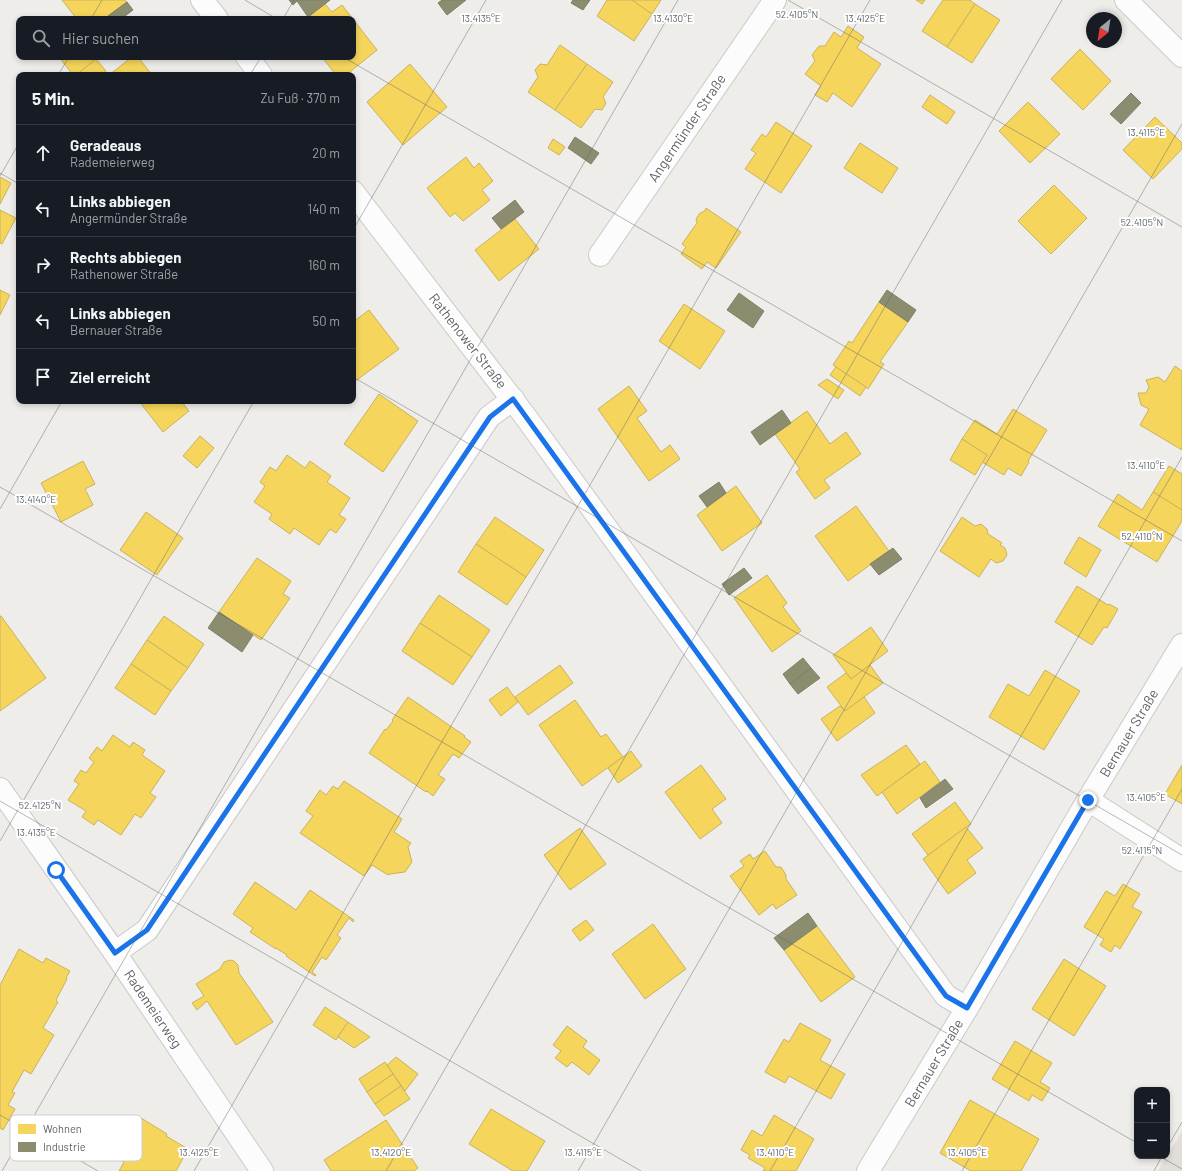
<!DOCTYPE html>
<html lang="de">
<head>
<meta charset="utf-8">
<style>
	body { margin:0; font-family:Barlow,sans-serif; background:#20242c; color:#f1f3f6 }
	.controls { position:absolute; right:12px; bottom:12px; display:grid; overflow:hidden; border-radius:8px; box-shadow:0 2px 6px #0003 }
	.controls button { width:36px; height:36px; display:grid; place-items:center; padding:0; border:0; border-bottom:1px solid #363941; background:#171b24; color:#f1f3f6; font:20px sans-serif }
	.compass { position:absolute; left:1086px; top:12px; width:36px; height:36px; border-radius:50%; background:#171b24; box-shadow:0 2px 6px #0003; rotate:210deg }
	.stop { position:absolute; width:12px; height:12px; margin:-9px; border:3px solid #1a73e8; border-radius:50%; background:#fff }
	.stop.end { background:#1a73e8; border-color:#fff; box-shadow:0 1px 4px #0008 }
	.list { margin:0; padding:0; list-style:none }
	h2 { display:flex; justify-content:space-between; align-items:center; height:52px; margin:0; padding:0 16px; font-size:17px }
	h2 small { font-size:13px; font-weight:400; color:#9ea1a6 }
	.list li { display:grid; grid-template-columns:26px 1fr auto; gap:12px; align-items:center; box-sizing:border-box; height:56px; padding:0 16px; border-top:1px solid #363941 }
	.list b { display:block; font-size:15px; white-space:nowrap }
	.list p { margin:0; font-size:13px; white-space:nowrap; color:#9ea1a6 }
	.list em { font-size:13px; font-style:normal; color:#9ea1a6 }
	.icon { flex:none; width:22px; height:22px; fill:none; stroke:currentColor; stroke-width:2; stroke-linecap:round; stroke-linejoin:round }
	.map { position:relative; flex:none; width:1182px; height:1171px; overflow:hidden }
	.search { position:absolute; background:#171b24; box-shadow:0 2px 6px #0003; left:16px; top:16px; width:340px; height:44px; display:flex; align-items:center; gap:10px; box-sizing:border-box; padding:0 14px; border-radius:8px; color:#9ea1a6; font-size:15px }
	.panel { position:absolute; background:#171b24; box-shadow:0 2px 6px #0003; left:16px; top:72px; width:340px; height:332px; border-radius:8px }
	.map>svg:first-child { display:block }
</style>
</head>
<body>
<div class="map">
<svg width="1182" height="1171" viewBox="0 0 1182 1171">
	<rect width="100%" height="100%" fill="#efede9"/>
	<!-- education -->
	<polygon fill="#e2dfd9" points="1182,1131 1182,1171 1158,1171"/>
	<!-- homes -->
	<g fill="#f6d55c" stroke="#c8b35f">
		<polygon points="62,0 125,0 127,2 104,19 77,19"/>
		<polygon points="607,0 632,0 652,14 634,41 597,16"/>
		<polygon points="632,0 661,0 652,14"/>
		<polygon points="916,0 925,0 922,4"/>
		<polygon points="943,0 970,0 975,4 947,47 922,31"/>
		<polygon points="325,4 332,12 342,5 377,50 346,75 336,75 322,57 353,57 353,19 310,19 308,17"/>
		<polygon points="975,4 1000,20 972,63 947,47"/>
		<polygon points="848,26 864,37 857,48 881,64 852,107 833,93 827,102 815,95 821,86 805,74 815,61 812,55 819,46 825,46 834,32 841,37"/>
		<polygon points="560,45 587,64 555,110 528,92 538,77 535,70 540,64 547,65"/>
		<polygon points="1080,49 1111,81 1083,110 1051,79"/>
		<polygon points="59,57 97,57 98,58 76,75 73,75"/>
		<polygon points="132,57 138,57 152,75 109,75"/>
		<polygon points="96,59 106,71 101,75 76,75"/>
		<polygon points="410,64 447,107 403,145 367,102"/>
		<polygon points="587,64 613,82 603,97 606,103 602,110 595,109 581,128 555,110"/>
		<polygon points="930,95 955,112 947,124 922,107"/>
		<polygon points="1028,102 1060,134 1030,163 999,131"/>
		<polygon points="1155,117 1182,143 1182,149 1153,179 1123,150"/>
		<polygon points="776,122 812,146 781,193 745,169 756,153 751,150 762,134 766,137"/>
		<polygon points="553,139 565,147 559,155 548,148"/>
		<polygon points="860,143 898,168 882,193 844,168"/>
		<polygon points="466,157 474,168 479,163 493,181 482,190 490,200 463,221 455,213 450,217 427,188"/>
		<polygon points="0,177 11,183 0,204"/>
		<polygon points="1054,185 1087,218 1051,254 1018,221"/>
		<polygon points="706,208 741,232 716,268 707,262 702,269 681,254 686,247 682,244 697,223 696,219 700,213 705,211"/>
		<polygon points="0,210 16,218 2,244 0,243"/>
		<polygon points="515,219 539,249 499,281 475,250"/>
		<polygon points="0,290 10,295 0,315"/>
		<polygon points="879,302 908,322 880,362 884,364 868,389 833,365 849,341 852,343"/>
		<polygon points="684,304 725,331 700,369 659,341"/>
		<polygon points="369,310 399,349 354,382 353,381 353,322"/>
		<polygon points="1175,366 1182,371 1182,450 1140,425 1149,409 1141,405 1138,393 1146,393 1149,387 1146,380 1158,377 1165,382"/>
		<polygon points="836,367 866,387 860,396 830,375"/>
		<polygon points="827,379 844,390 838,399 818,385"/>
		<polygon points="629,386 647,411 637,418 661,452 670,445 680,459 649,481 598,409"/>
		<polygon points="379,394 418,421 383,472 344,444"/>
		<polygon points="139,401 181,401 189,411 163,432"/>
		<polygon points="1013,409 1047,430 1028,461 1029,462 1021,476 1008,468 1004,475 982,462 987,455 962,439 975,420 997,434"/>
		<polygon points="807,411 830,444 846,432 861,454 824,480 830,488 815,499 796,472 800,469 775,434"/>
		<polygon points="200,436 214,448 197,468 183,456"/>
		<polygon points="962,439 987,455 975,475 950,460"/>
		<polygon points="287,455 305,468 310,461 331,476 327,482 350,498 339,515 346,519 336,533 330,529 319,545 294,528 290,534 269,519 272,514 254,502 265,486 260,482 270,467 276,471"/>
		<polygon points="83,461 95,484 85,489 93,505 61,522 41,483"/>
		<polygon points="1169,466 1182,474 1182,510 1153,492"/>
		<polygon points="736,486 762,523 722,551 697,515"/>
		<polygon points="1153,492 1182,510 1182,521 1157,562 1098,526 1118,494 1142,510"/>
		<polygon points="856,506 889,551 848,581 815,536"/>
		<polygon points="146,512 183,538 157,575 120,550"/>
		<polygon points="495,517 544,550 526,577 476,544"/>
		<polygon points="962,517 975,526 981,524 987,529 988,534 1002,543 1000,545 1005,548 1007,555 1003,561 996,563 991,559 979,577 940,551"/>
		<polygon points="1079,537 1101,550 1086,577 1064,563"/>
		<polygon points="476,544 526,577 507,605 458,572"/>
		<polygon points="257,558 291,581 283,594 290,598 261,640 219,612"/>
		<polygon points="767,575 787,603 783,607 801,631 772,652 734,598"/>
		<polygon points="1077,586 1108,605 1109,604 1118,609 1107,628 1104,627 1092,645 1055,622"/>
		<polygon points="439,595 490,630 472,657 420,623"/>
		<polygon points="0,616 1,616 46,678 0,711"/>
		<polygon points="164,616 204,644 188,668 147,640"/>
		<polygon points="420,623 472,657 453,685 402,651"/>
		<polygon points="871,627 888,651 851,679 833,655"/>
		<polygon points="147,640 188,668 171,691 131,664"/>
		<polygon points="131,664 171,691 155,715 115,688"/>
		<polygon points="560,665 573,683 528,715 515,697"/>
		<polygon points="870,665 883,683 845,711 827,687 846,673 851,679"/>
		<polygon points="1045,670 1080,691 1044,750 989,717 1008,684 1029,696"/>
		<polygon points="507,687 518,702 501,716 489,700"/>
		<polygon points="408,697 465,736 464,737 471,742 459,758 453,754 438,775 445,779 433,796 427,791 426,792 369,753 385,729 386,730 393,721 392,720"/>
		<polygon points="864,697 875,713 837,741 821,719 840,706 845,711"/>
		<polygon points="575,700 601,737 606,734 623,757 582,786 539,725"/>
		<polygon points="113,735 130,747 133,742 145,750 142,755 165,771 150,793 156,797 141,818 135,814 121,835 98,820 94,825 82,817 86,811 68,800 79,784 74,781 81,770 86,773 94,762 89,758 97,747 102,751"/>
		<polygon points="906,745 920,764 877,796 861,775"/>
		<polygon points="631,751 642,766 618,783 608,768"/>
		<polygon points="925,761 940,782 897,814 882,792"/>
		<polygon points="701,765 726,799 712,809 722,823 700,839 665,792"/>
		<polygon points="1182,765 1182,804 1165,794"/>
		<polygon points="344,781 402,819 394,832 411,843 408,847 412,862 405,872 390,874 388,875 372,865 364,876 300,833 313,816 306,811 320,790 326,795 333,786 338,789"/>
		<polygon points="955,802 971,824 928,855 912,834"/>
		<polygon points="966,827 983,848 967,860 976,873 948,894 923,859"/>
		<polygon points="580,828 606,864 570,890 544,855"/>
		<polygon points="765,851 776,867 781,867 786,875 786,879 797,895 776,909 773,904 759,915 730,876 744,866 740,861 750,854 753,859"/>
		<polygon points="255,882 296,910 310,890 354,920 353,922 349,918 337,935 341,938 326,960 322,957 312,972 316,975 315,976 286,956 287,955 276,948 276,949 250,932 253,928 233,914"/>
		<polygon points="1123,884 1140,894 1132,907 1142,912 1120,949 1115,945 1111,952 1100,945 1104,939 1084,927 1106,891 1115,896"/>
		<polygon points="586,920 594,930 580,941 572,930"/>
		<polygon points="653,924 686,969 645,999 612,954"/>
		<polygon points="817,926 855,977 821,1002 784,950"/>
		<polygon points="19,949 43,963 46,958 70,971 66,978 67,979 56,1000 58,1002 43,1028 54,1035 31,1074 24,1070 12,1092 15,1093 8,1105 15,1109 3,1130 0,1128 0,985"/>
		<polygon points="1064,959 1106,986 1074,1036 1032,1009"/>
		<polygon points="230,960 234,961 238,965 239,973 273,1022 236,1045 207,1001 197,1010 192,1003 204,996 196,984 220,969 224,962"/>
		<polygon points="325,1007 348,1022 336,1040 313,1025"/>
		<polygon points="348,1022 370,1037 354,1048 338,1037"/>
		<polygon points="800,1023 831,1040 820,1060 845,1074 831,1099 789,1076 785,1083 765,1072 784,1039 789,1042"/>
		<polygon points="567,1026 587,1041 583,1047 600,1060 589,1075 572,1062 567,1067 555,1058 561,1051 553,1045"/>
		<polygon points="1015,1041 1052,1063 1040,1082 1050,1088 1042,1101 1032,1095 1029,1101 992,1079"/>
		<polygon points="396,1057 418,1074 405,1091 387,1065"/>
		<polygon points="385,1062 393,1074 367,1092 359,1079"/>
		<polygon points="393,1074 401,1086 375,1104 367,1092"/>
		<polygon points="401,1086 410,1099 384,1116 375,1104"/>
		<polygon points="970,1100 1039,1139 1021,1171 971,1171 940,1153"/>
		<polygon points="491,1109 545,1141 527,1171 513,1171 469,1144"/>
		<polygon points="774,1115 814,1139 796,1171 763,1171 765,1168 748,1158 750,1155 741,1150 752,1130 762,1136"/>
		<polygon points="141,1118 167,1134 166,1136 188,1149 176,1171 119,1171 124,1162 114,1157 122,1142 126,1145"/>
		<polygon points="386,1120 418,1168 414,1171 331,1171 324,1160"/>
	</g>
	<!-- industry -->
	<g fill="#8c8c6e" stroke="#7e806c">
		<polygon points="289,0 298,0 293,5"/>
		<polygon points="299,0 330,0 308,17 297,1"/>
		<polygon points="442,0 466,0 447,15 438,3"/>
		<polygon points="573,0 590,0 583,10 571,3"/>
		<polygon points="127,2 133,10 121,19 111,19 108,16"/>
		<polygon points="1131,93 1141,103 1121,124 1110,114"/>
		<polygon points="575,137 599,153 591,164 568,148"/>
		<polygon points="515,200 524,212 501,229 492,218"/>
		<polygon points="887,290 916,310 908,322 879,302"/>
		<polygon points="739,293 764,311 753,328 727,310"/>
		<polygon points="782,410 791,423 760,445 751,432"/>
		<polygon points="719,482 726,493 707,507 699,496"/>
		<polygon points="893,548 902,559 879,575 870,564"/>
		<polygon points="744,568 752,578 729,595 722,584"/>
		<polygon points="219,612 253,635 242,652 208,628"/>
		<polygon points="803,658 811,668 790,684 783,674"/>
		<polygon points="811,668 820,678 798,694 790,684"/>
		<polygon points="945,779 953,789 926,808 920,798"/>
		<polygon points="808,913 817,926 784,950 774,938"/>
	</g>
	<g fill="none" stroke-linecap="round" stroke-linejoin="round">
		<defs>
			<g id="minor">
				<polyline points="202,0 217,19"/>
				<polyline points="1126,0 1182,56"/>
				<polyline points="247,57 261,75"/>
				<polyline points="353,192 525,416 946,996 967,1008"/>
				<polyline points="600,255 775,0"/>
				<polyline points="0,789 115,953 262,1171"/>
				<polyline points="1088,800 1182,860"/>
				<polyline points="115,953 147,930 489,417 513,399"/>
				<polyline points="868,1171 967,1008 1088,800 1182,645"/>
			</g>
		</defs>
		<!-- minor casing -->
		<use href="#minor" stroke="#cacaca" stroke-width="24"/>
		<!-- minor -->
		<use href="#minor" stroke="#fdfcfc" stroke-width="22"/>
	</g>
	<g fill="none" stroke-linecap="round" stroke-linejoin="round">
		<!-- route -->
		<polyline stroke="#1a73e8" stroke-width="5" points="56,870 115,953 147,930 490,417 513,399 946,996 967,1008 1088,800"/>
	</g>
	<!-- ticks -->
	<path fill="none" stroke="#5e6367" stroke-width="1" stroke-opacity="0.45" d="M 245,0 L 277,19M 788,0 L 1182,227M 91,19 L 102,0M 283,19 L 294,0M 343,57 L 1182,541M 58,75 L 69,57M 250,75 L 261,57M 0,173 L 19,184M 0,176 L 19,143M 353,230 L 486,0M 353,377 L 1182,855M 0,487 L 1137,1143M 0,509 L 62,401M 0,801 L 641,1171M 0,841 L 254,401M 0,1115 L 98,1171M 1167,1148 L 1182,1122M 1159,1156 L 1182,1169M 2,1171 L 678,0M 194,1171 L 870,0M 386,1171 L 1062,0M 578,1171 L 1182,124M 770,1171 L 1182,457M 962,1171 L 1182,789M 1154,1171 L 1162,1156"/>
	<g text-anchor="middle" stroke-width="4" stroke-linejoin="round" paint-order="stroke">
		<!-- street labels -->
		<g font-size="14" fill="#5e6367" stroke="#fff">
			<text transform="translate(687 128) rotate(-56)" y="5">Angermünder Straße</text>
			<text transform="translate(468 341) rotate(52)" y="5">Rathenower Straße</text>
			<text transform="translate(1129 733) rotate(-59)" y="5">Bernauer Straße</text>
			<text transform="translate(153 1009) rotate(56)" y="5">Rademeierweg</text>
			<text transform="translate(934 1063) rotate(-59)" y="5">Bernauer Straße</text>
		</g>
	</g>
	<!-- legend -->
	<rect x="10" y="1115" width="132" height="46" rx="6" fill="#fff" stroke="#cfd0d1" stroke-width="1"/>
	<rect x="18" y="1124" width="18" height="10" fill="#f6d55c"/>
	<rect x="18" y="1142" width="18" height="10" fill="#8c8c6e"/>
	<g font-size="11" fill="#5e6367">
		<text x="43" y="1133">Wohnen</text>
		<text x="43" y="1151">Industrie</text>
	</g>
	<g font-size="10" text-anchor="middle" fill="#5e6367" stroke="#fff" stroke-width="4" stroke-linejoin="round" paint-order="stroke">
		<text x="797" y="18">52.4105°N</text>
		<text x="481" y="22">13.4135°E</text>
		<text x="673" y="22">13.4130°E</text>
		<text x="865" y="22">13.4125°E</text>
		<text x="1146" y="136">13.4115°E</text>
		<text x="1142" y="226">52.4105°N</text>
		<text x="1146" y="469">13.4110°E</text>
		<text x="36" y="503">13.4140°E</text>
		<text x="1142" y="540">52.4110°N</text>
		<text x="1146" y="801">13.4105°E</text>
		<text x="40" y="809">52.4125°N</text>
		<text x="36" y="836">13.4135°E</text>
		<text x="1142" y="854">52.4115°N</text>
		<text x="199" y="1156">13.4125°E</text>
		<text x="391" y="1156">13.4120°E</text>
		<text x="583" y="1156">13.4115°E</text>
		<text x="775" y="1156">13.4110°E</text>
		<text x="967" y="1156">13.4105°E</text>
	</g>
</svg>
<div class="controls">
<button>+</button>
<button>−</button>
</div>
<svg class="compass" viewBox="-18 -18 36 36"><path d="M0-13l5 13h-10z" fill="#e53935"/><path d="M0 13l5-13h-10z" fill="#9ea1a6"/></svg>
<div class="stop" style="left:56px;top:870px"></div>
<div class="stop end" style="left:1088px;top:800px"></div>
<div class="search"><svg class="icon" aria-label="search" viewBox="0 0 24 24"><circle cx="10" cy="10" r="6"/><path d="M15 15l6 6"/></svg>Hier suchen</div>
<section class="panel">
<h2>5 Min.<small>Zu Fuß · 370 m</small></h2>
<ul class="list">
<li><svg class="icon" aria-label="ahead" viewBox="0 0 24 24"><path d="M12 20V5M6 11l6-6 6 6"/></svg><div><b>Geradeaus</b><p>Rademeierweg</p></div><em>20 m</em></li>
<li><svg class="icon" aria-label="left" viewBox="0 0 24 24"><path d="M17 20v-9H6M10 6l-5 5 5 5"/></svg><div><b>Links abbiegen</b><p>Angermünder Straße</p></div><em>140 m</em></li>
<li><svg class="icon" aria-label="right" viewBox="0 0 24 24"><path d="M7 20v-9h11M14 6l5 5-5 5"/></svg><div><b>Rechts abbiegen</b><p>Rathenower Straße</p></div><em>160 m</em></li>
<li><svg class="icon" aria-label="left" viewBox="0 0 24 24"><path d="M17 20v-9H6M10 6l-5 5 5 5"/></svg><div><b>Links abbiegen</b><p>Bernauer Straße</p></div><em>50 m</em></li>
<li><svg class="icon" aria-label="arrive" viewBox="0 0 24 24"><path d="M6 21V4h12l-3 4 3 4H6"/></svg><div><b>Ziel erreicht</b></div></li>
</ul>
</section>
</div>
</body>
</html>
